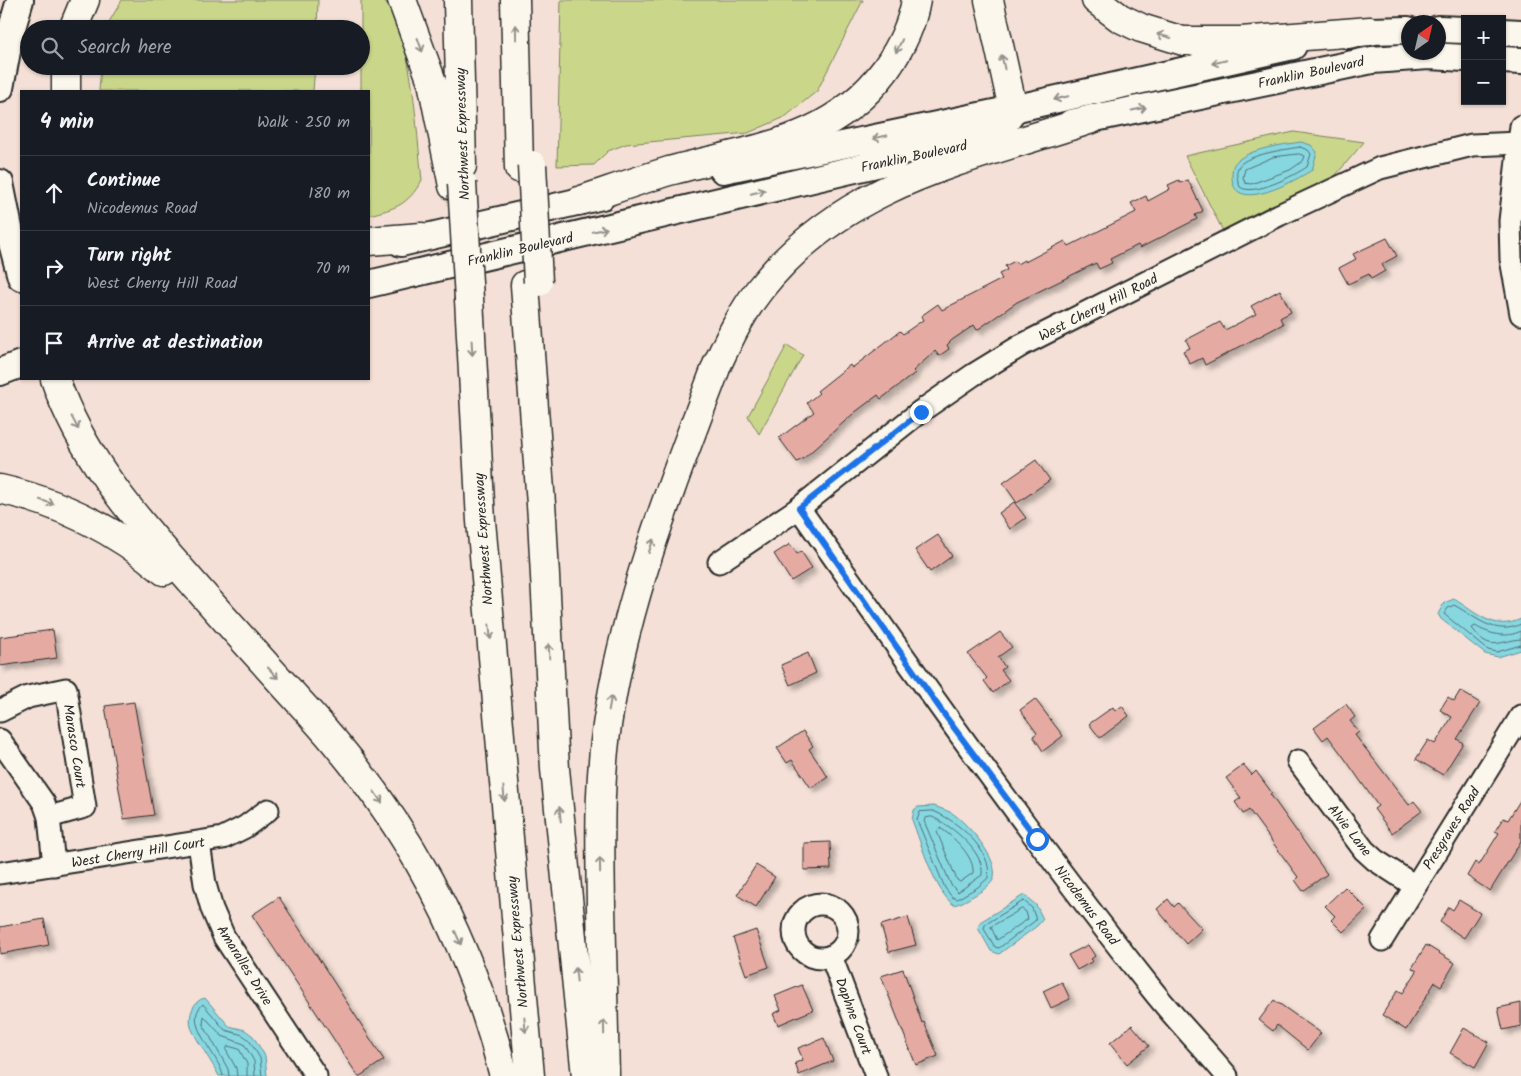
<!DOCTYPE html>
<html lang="en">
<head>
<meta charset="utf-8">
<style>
	body { margin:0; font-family:Kalam,sans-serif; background:#242831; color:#f1f3f6 }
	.controls { position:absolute; right:15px; top:15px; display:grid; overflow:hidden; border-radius:0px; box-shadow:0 1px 4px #0004 }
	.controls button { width:45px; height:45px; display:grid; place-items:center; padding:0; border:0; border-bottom:1px solid #363941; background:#171b24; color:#f1f3f6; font:25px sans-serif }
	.compass { position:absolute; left:1401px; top:15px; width:45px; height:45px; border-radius:50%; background:#171b24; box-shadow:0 1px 4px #0004; rotate:34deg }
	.stop { position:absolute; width:15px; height:15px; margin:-11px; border:4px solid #1a73e8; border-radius:50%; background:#fff }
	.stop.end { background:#1a73e8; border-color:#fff; box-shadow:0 1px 5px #0008 }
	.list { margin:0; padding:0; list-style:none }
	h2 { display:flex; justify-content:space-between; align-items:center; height:65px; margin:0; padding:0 20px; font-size:21px }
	h2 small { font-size:16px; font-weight:400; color:#9ea1a6 }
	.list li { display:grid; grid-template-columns:32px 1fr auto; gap:15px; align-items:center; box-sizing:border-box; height:75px; padding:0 20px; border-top:1px solid #363941 }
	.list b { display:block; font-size:19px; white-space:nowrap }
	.list p { margin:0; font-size:16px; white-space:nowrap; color:#9ea1a6 }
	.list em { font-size:16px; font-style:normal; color:#9ea1a6 }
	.icon { flex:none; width:28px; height:28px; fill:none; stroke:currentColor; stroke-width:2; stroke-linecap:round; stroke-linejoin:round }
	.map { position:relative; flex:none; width:1521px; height:1076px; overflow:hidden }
	.search { position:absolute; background:#171b24; box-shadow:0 1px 4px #0004; left:20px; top:20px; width:350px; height:55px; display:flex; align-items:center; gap:12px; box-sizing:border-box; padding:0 18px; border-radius:28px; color:#9ea1a6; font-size:19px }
	.panel { position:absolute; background:#171b24; box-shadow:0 1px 4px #0004; left:20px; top:90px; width:350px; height:290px; border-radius:0px }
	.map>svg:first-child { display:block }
</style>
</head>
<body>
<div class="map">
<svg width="1521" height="1076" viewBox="0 0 1521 1076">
	<defs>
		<filter id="shadow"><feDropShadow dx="4.5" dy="4.5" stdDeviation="2.5" flood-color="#0004"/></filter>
	</defs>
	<rect width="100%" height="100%" fill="#f4e0d6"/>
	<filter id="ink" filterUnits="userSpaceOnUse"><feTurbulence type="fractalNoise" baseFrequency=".02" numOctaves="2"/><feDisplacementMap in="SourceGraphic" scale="10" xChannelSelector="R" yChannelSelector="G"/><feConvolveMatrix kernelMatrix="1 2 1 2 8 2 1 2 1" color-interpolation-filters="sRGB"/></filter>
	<g filter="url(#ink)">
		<!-- green -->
		<g fill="#cad78b" stroke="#7a815b">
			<polygon points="122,0 318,0 317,29 107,29 109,22"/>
			<path d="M 361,0 L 384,0 C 414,38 416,131 422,180 C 407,206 396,208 369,215 L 369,91 L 361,91 Z"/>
			<polygon points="561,0 863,0 817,91 785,117 748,133 626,144 608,151 594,165 557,166"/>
			<polygon points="101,66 315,66 313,91 99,91"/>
			<polygon points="1294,132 1364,142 1335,176 1223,231 1185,156"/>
			<polygon points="787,345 803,355 759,434 748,416"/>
		</g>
		<!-- water -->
		<g fill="#87d7e1" stroke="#629298">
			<path d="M 1301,142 L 1311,145 L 1317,152 L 1312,170 C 1296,180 1233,216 1232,177 C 1232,171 1232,164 1238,160 C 1253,148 1282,145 1301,142 Z"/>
			<path d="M 1454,599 C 1477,613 1494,632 1521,619 L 1521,650 L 1498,657 L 1485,654 L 1441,619 L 1438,614 L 1444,603 Z"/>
			<path d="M 934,806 C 939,808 946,810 952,813 C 966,822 1002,861 993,880 C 990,886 980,892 975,895 C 968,899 962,903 954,905 C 935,892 921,843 912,820 L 914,810 L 918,807 Z"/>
			<polygon points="1024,895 1036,905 1043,919 1037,926 999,954 991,951 978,928 980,922"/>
			<path d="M 205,998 L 229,1026 L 245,1030 L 253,1036 L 265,1056 L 267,1076 L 219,1076 C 213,1064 195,1038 191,1027 C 188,1016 193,1000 205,998 Z"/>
		</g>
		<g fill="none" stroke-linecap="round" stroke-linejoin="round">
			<!-- shore -->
			<g stroke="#507074" stroke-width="1">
				<path d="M 1300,147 L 1308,150 L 1311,154 L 1307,167 C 1295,175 1253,197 1240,187 C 1238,181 1235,174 1238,168 C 1242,155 1288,149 1300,147 Z"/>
				<polygon points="1299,154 1305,156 1303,161 1290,170 1251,184 1245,183 1243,177 1245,169 1273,157"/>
				<path d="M 1521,624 C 1495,637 1476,617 1454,605 L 1448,608 L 1444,614 L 1488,650 L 1497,652 L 1521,645"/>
				<path d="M 1521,631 C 1506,639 1489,634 1475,626 L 1472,628 C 1490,653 1498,641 1521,639"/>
				<path d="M 933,811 C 955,819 994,851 988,878 L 978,887 L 957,899 L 952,897 L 945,888 L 917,820 L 920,812 Z"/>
				<path d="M 932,817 C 951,825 985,852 982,875 L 958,892 L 951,885 L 924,821 L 926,818 Z"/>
				<path d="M 940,828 C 953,836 975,857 973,873 L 960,882 L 957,880 L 937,832 Z"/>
				<polygon points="1024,901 1032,908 1036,920 999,948 995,947 984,929 985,925"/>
				<polygon points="1022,909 1026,912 1028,919 997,940 991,927"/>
				<path d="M 223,1076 C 220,1055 181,1023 203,1004 L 225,1030 L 243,1035 L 249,1040 L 260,1058 L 262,1076"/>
				<polyline points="229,1076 228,1069 203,1024 204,1016 222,1036 244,1044 254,1061 255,1076"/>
				<polyline points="237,1076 236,1068 226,1050 228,1046 239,1049 247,1064 247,1076"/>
			</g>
		</g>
		<!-- building -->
		<g fill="#e5aba3" stroke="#2b2b2b" filter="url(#shadow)">
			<polygon points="1179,180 1180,183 1188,180 1203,211 1195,215 1197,219 1140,248 1138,245 1110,259 1112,263 1099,269 1096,263 1056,283 1017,302 977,330 974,325 952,340 947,345 949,349 939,356 935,351 913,371 915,373 881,399 878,395 854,413 804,458 797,462 779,438 814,412 807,403 819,393 817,391 850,365 852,368 900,331 903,334 923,320 921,316 938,304 942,310 1002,279 999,274 1007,270 1005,266 1015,261 1017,264 1024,260 1025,262 1065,241 1069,246 1136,212 1131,203 1146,196 1148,201 1170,189 1168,185"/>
			<polygon points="1387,238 1397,256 1382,264 1385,271 1371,279 1369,274 1348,284 1339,268 1356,259 1353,254"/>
			<polygon points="1280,290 1291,312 1280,318 1283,324 1205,365 1202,358 1190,364 1183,351 1190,348 1186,340 1220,322 1225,330 1256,314 1251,306"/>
			<polygon points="1036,460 1050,480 1017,503 1003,483"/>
			<polygon points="1014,502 1026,518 1010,529 999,513"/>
			<polygon points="938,535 952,556 930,572 915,550"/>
			<polygon points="790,544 797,554 801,551 812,568 791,581 774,554"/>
			<polygon points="53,630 57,658 0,666 0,637"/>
			<polygon points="1000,632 1012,647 998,657 1005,667 1001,670 1009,680 993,693 984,681 987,678 968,654"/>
			<polygon points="808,653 816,673 790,685 781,665"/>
			<polygon points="1460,691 1480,703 1457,739 1463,743 1443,775 1416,759 1428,740 1435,744 1452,717 1440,710 1448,697 1454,701"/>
			<polygon points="1035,699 1063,736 1043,751 1033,736 1037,733 1020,710"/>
			<polygon points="134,702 154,815 124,819 105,706"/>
			<polygon points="1346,704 1355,717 1350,721 1359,732 1355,735 1409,805 1414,801 1422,811 1392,833 1374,809 1378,806 1345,759 1328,736 1323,740 1314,728"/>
			<polygon points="1122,706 1129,716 1100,738 1089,724 1113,707 1115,711"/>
			<polygon points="803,731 813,746 809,749 828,777 811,788 792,760 787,763 777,748"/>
			<polygon points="1244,765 1252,775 1256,771 1272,793 1270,794 1327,874 1303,891 1295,880 1298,877 1249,810 1243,814 1235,802 1241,798 1226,778"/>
			<polygon points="1521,799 1521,841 1490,891 1467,876 1475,862 1479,865 1499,833 1495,831 1503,818 1508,820"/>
			<polygon points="830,842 831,869 804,870 804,843"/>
			<polygon points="756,865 775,877 756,907 737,895"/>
			<polygon points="1345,887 1367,909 1343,932 1331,920 1335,916 1325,906"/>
			<polygon points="279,897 384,1060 360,1076 358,1076 252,915"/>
			<polygon points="1168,899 1174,907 1178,903 1202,929 1186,944 1157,909"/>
			<polygon points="1459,900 1480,913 1464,938 1440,922 1449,907 1453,910"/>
			<polygon points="908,917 916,945 889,952 881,925"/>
			<polygon points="44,919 49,945 0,954 0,927"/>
			<polygon points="756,930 769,967 746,975 733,938"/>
			<polygon points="1088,945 1095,956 1091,959 1093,961 1077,970 1068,955"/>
			<polygon points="1426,945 1455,963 1441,986 1435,982 1406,1030 1382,1015 1398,990 1403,993 1417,971 1412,968"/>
			<polygon points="903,969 922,1023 924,1022 938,1056 916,1065 881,976"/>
			<polygon points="1062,982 1070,999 1051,1008 1043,991"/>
			<polygon points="802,985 813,1010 778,1025 773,1014 781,1010 775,996"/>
			<polygon points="1274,1000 1321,1033 1308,1050 1277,1025 1273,1031 1259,1020"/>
			<polygon points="1521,1003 1521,1026 1503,1030 1498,1008"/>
			<polygon points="1132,1025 1149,1046 1127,1064 1110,1043"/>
			<polygon points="1464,1028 1489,1042 1475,1067 1450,1053"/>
			<polygon points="824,1038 833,1061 799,1075 795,1063 803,1060 798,1048"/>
		</g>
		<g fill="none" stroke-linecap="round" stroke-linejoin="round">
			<defs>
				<g id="minor">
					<polyline points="1521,126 1510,221 1511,259 1521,314"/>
					<path d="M 799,508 C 913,670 1027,832 1150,987 C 1174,1018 1202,1046 1227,1076"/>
					<polyline points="719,562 799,508 921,411 973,375 1022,345 1279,215 1380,168 1472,145 1520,143"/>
					<polyline points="0,711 28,697 66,689 85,807 49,817"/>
					<polyline points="0,740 44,803 49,817 54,865"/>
					<polyline points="1298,761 1364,850 1375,860 1415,886"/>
					<polyline points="199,843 205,884 212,909 224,937 316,1076"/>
					<polyline points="0,873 223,838 245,827 268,810"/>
					<circle cx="821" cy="931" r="27"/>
					<polyline points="1382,940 1521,716"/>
					<polyline points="831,956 876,1076"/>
				</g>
				<g id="major">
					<polyline points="1438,29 1465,30"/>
					<polyline points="1502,32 1521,33"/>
					<polyline points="1348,35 1370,31 1408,30"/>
					<polyline points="1502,60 1521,61"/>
					<polyline points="0,88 10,35 20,0"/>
					<polyline points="1071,123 1372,60 1429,56 1465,58"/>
					<polyline points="723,170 1013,109 1293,46"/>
					<polyline points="0,183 12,243 21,277"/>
					<polyline points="401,243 602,196"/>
					<polyline points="369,284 893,160"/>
					<polyline points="0,372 21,364"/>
				</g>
				<g id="highway">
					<polyline points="402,0 432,82 453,186"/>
					<polyline points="458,0 462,166"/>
					<polyline points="515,0 519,168"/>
					<polyline points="1096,0 1120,18 1141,28 1183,41 1241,41 1370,31"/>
					<polyline points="73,29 85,0"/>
					<polyline points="66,91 66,66"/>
					<path d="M 871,164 L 898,151 L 991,130 C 1002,125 1007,120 1013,109 L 989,0"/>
					<path d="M 579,201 C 609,191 639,180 669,171 C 752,148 831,144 886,69 C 900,49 912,24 916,0"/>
					<polyline points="369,241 422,237"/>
					<polyline points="525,285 542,518 555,769 586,1076"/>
					<polyline points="469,299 481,521 530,1076"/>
					<path d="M 55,379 C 81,455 132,515 185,574 C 225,620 265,664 306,709 C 404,816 469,935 504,1076"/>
					<path d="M 0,489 C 62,503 116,530 164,571"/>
					<path d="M 605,1076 C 604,1019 602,963 601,906 C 600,840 598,772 610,707 C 630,588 675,477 717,365 C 729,339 742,312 760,289 C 845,181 968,160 1092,119"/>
				</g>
			</defs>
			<!-- minor casing -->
			<use href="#minor" stroke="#2b2b2b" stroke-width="25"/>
			<!-- major casing -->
			<use href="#major" stroke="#2b2b2b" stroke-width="30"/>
			<!-- highway casing -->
			<use href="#highway" stroke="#2b2b2b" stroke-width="31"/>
			<!-- minor -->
			<use href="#minor" stroke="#fbf7ec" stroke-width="21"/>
			<!-- major -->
			<use href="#major" stroke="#fbf7ec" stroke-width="26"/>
			<!-- highway -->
			<use href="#highway" stroke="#fbf7ec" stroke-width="28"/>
			<defs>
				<g id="highway-bridge">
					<polyline points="532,165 538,282"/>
					<polyline points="462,183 469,299"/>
				</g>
			</defs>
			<!-- highway-bridge casing -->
			<use href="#highway-bridge" stroke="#2b2b2b" stroke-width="31" stroke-linecap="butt"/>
			<!-- highway-bridge -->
			<use href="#highway-bridge" stroke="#fbf7ec" stroke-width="28"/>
		</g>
		<!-- one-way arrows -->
		<defs><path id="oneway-shaft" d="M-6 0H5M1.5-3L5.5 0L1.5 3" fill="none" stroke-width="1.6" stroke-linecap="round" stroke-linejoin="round" transform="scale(1.25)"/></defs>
		<g stroke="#93918c">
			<use href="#oneway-shaft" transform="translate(516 32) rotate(-91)"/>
			<use href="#oneway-shaft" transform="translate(1164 36) rotate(-165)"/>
			<use href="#oneway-shaft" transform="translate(420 45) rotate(71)"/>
			<use href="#oneway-shaft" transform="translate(899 46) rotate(115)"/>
			<use href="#oneway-shaft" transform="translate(1003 62) rotate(-102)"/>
			<use href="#oneway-shaft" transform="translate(1219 62) rotate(167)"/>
			<use href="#oneway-shaft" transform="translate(1061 98) rotate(167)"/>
			<use href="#oneway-shaft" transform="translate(1139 109) rotate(-12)"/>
			<use href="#oneway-shaft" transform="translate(880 137) rotate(168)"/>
			<use href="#oneway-shaft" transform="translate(758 192) rotate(-14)"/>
			<use href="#oneway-shaft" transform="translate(600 230) rotate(-14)"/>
			<use href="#oneway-shaft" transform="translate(472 348) rotate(87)"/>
			<use href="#oneway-shaft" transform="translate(75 423) rotate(62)"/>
			<use href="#oneway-shaft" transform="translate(47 502) rotate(18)"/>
			<use href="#oneway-shaft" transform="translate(651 546) rotate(-71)"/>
			<use href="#oneway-shaft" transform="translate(490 632) rotate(85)"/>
			<use href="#oneway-shaft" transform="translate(549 651) rotate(-93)"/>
			<use href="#oneway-shaft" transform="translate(273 673) rotate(47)"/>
			<use href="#oneway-shaft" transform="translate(610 703) rotate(-80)"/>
			<use href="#oneway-shaft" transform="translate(504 794) rotate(85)"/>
			<use href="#oneway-shaft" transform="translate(378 797) rotate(55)"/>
			<use href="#oneway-shaft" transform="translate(560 814) rotate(-96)"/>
			<use href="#oneway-shaft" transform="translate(600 865) rotate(-91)"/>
			<use href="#oneway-shaft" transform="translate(458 938) rotate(66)"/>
			<use href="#oneway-shaft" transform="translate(576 975) rotate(-96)"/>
			<use href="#oneway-shaft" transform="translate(525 1025) rotate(85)"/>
			<use href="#oneway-shaft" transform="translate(604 1027) rotate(-91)"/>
		</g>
	</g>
	<g fill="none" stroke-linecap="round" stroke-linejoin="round" filter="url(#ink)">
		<!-- route -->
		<polyline stroke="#1a73e8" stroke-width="6" points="921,412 799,508 946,717 1037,839"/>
	</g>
	<g text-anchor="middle" stroke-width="4.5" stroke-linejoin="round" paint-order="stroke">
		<!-- street labels -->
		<g font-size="14" fill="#2b2b2b" stroke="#fbf7ec">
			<text transform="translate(1311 72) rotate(-12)" y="5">Franklin Boulevard</text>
			<text transform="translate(462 134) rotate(-92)" y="5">Northwest Expressway</text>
			<text transform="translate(914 156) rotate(-12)" y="5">Franklin Boulevard</text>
			<text transform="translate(520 249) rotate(-13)" y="5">Franklin Boulevard</text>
			<text transform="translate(1098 307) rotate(-27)" y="5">West Cherry Hill Road</text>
			<text transform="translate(483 539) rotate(-94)" y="5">Northwest Expressway</text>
			<text transform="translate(75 746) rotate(81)" y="5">Marasco Court</text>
			<text transform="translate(1451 828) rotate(-58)" y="5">Presgraves Road</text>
			<text transform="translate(1350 830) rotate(52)" y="5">Alvie Lane</text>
			<text transform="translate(138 852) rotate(-9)" y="5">West Cherry Hill Court</text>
			<text transform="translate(1087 905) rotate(53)" y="5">Nicodemus Road</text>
			<text transform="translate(517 942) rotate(-95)" y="5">Northwest Expressway</text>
			<text transform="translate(245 965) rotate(58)" y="5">Amaralles Drive</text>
			<text transform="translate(854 1016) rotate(70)" y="5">Daphne Court</text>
		</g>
	</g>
</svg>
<div class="controls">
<button>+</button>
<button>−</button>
</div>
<svg class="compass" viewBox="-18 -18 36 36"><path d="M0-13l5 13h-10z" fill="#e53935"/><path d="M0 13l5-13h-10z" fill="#9ea1a6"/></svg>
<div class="stop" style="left:1037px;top:839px"></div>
<div class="stop end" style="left:921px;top:412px"></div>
<div class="search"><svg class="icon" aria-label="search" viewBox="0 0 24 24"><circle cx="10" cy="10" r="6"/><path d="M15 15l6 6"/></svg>Search here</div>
<section class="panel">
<h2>4 min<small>Walk · 250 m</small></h2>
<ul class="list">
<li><svg class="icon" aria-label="ahead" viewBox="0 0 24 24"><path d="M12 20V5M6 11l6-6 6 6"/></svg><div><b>Continue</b><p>Nicodemus Road</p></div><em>180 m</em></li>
<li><svg class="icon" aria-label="right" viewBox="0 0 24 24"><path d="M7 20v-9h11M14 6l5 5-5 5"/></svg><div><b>Turn right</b><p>West Cherry Hill Road</p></div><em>70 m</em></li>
<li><svg class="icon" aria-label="arrive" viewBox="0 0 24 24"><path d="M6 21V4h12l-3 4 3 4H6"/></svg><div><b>Arrive at destination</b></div></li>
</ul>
</section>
</div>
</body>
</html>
